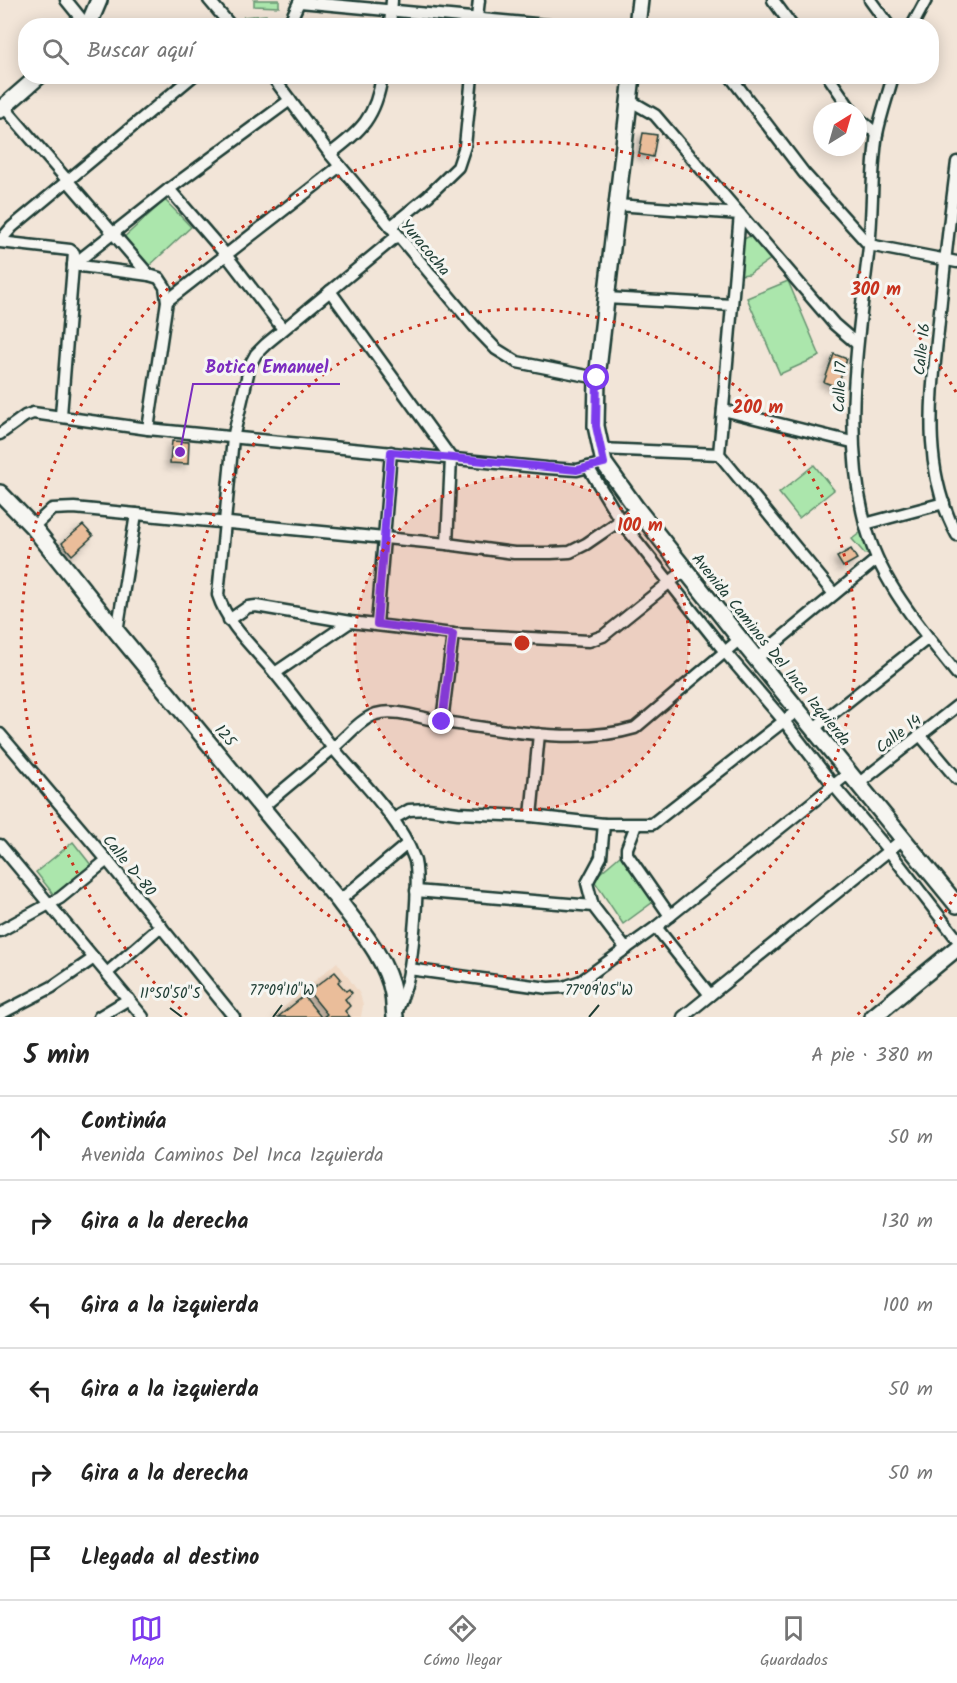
<!DOCTYPE html>
<html lang="es">
<head>
<meta charset="utf-8">
<style>
	body { margin:0; font-family:Kalam,sans-serif; background:#f6f6f6; color:#222 }
	.compass { position:absolute; left:813px; top:102px; width:54px; height:54px; border-radius:50%; background:#fff; box-shadow:0 3px 15px #0003; rotate:37deg }
	.stop { position:absolute; width:18px; height:18px; margin:-14px; border:4px solid #7c3aed; border-radius:50%; background:#fff }
	.stop.end { background:#7c3aed; border-color:#fff; box-shadow:0 2px 6px #0008 }
	.list { margin:0; padding:0; list-style:none }
	h2 { display:flex; justify-content:space-between; align-items:center; height:78px; margin:0; padding:0 24px; font-size:26px }
	h2 small { font-size:20px; font-weight:400; color:#767676 }
	.list li { display:grid; grid-template-columns:39px 1fr auto; gap:18px; align-items:center; box-sizing:border-box; height:84px; padding:0 24px; border-top:2px solid #e0e0e0 }
	.list b { display:block; font-size:22px; white-space:nowrap }
	.list p { margin:0; font-size:20px; white-space:nowrap; color:#767676 }
	.list em { font-size:20px; font-style:normal; color:#767676 }
	.icon { flex:none; width:33px; height:33px; fill:none; stroke:currentColor; stroke-width:2; stroke-linecap:round; stroke-linejoin:round }
	.map { position:relative; flex:none; width:957px; height:1017px; overflow:hidden }
	.search { position:absolute; background:#fff; box-shadow:0 3px 15px #0003; left:18px; right:18px; top:18px; height:66px; display:flex; align-items:center; gap:15px; box-sizing:border-box; padding:0 21px; border-radius:24px; color:#767676; font-size:22px }
	.sheet { height:582px; background:#fff }
	nav { display:flex; justify-content:space-around; align-items:center; box-sizing:border-box; height:84px; border-top:2px solid #e0e0e0; background:#fff; font-size:16px; color:#767676 }
	nav a { display:grid; justify-items:center; gap:3px }
	nav .on { color:#7c3aed }
	.map>svg:first-child { display:block }
</style>
</head>
<body>
<div class="map">
<svg width="957" height="1017" viewBox="0 0 957 1017">
	<defs>
		<filter id="shadow"><feDropShadow dx="-4" dy="4" stdDeviation="3" flood-color="#0004"/></filter>
	</defs>
	<rect width="100%" height="100%" fill="#f2e5d8"/>
	<filter id="ink" filterUnits="userSpaceOnUse"><feTurbulence type="fractalNoise" baseFrequency=".0167" numOctaves="2"/><feDisplacementMap in="SourceGraphic" scale="12" xChannelSelector="R" yChannelSelector="G"/><feConvolveMatrix kernelMatrix="1 2 1 2 8 2 1 2 1" color-interpolation-filters="sRGB"/></filter>
	<g filter="url(#ink)">
		<!-- built -->
		<polygon fill="#f0d9c5" points="337,962 360,994 363,1005 361,1017 272,1017"/>
		<!-- green -->
		<g fill="#abe6ac" stroke="#659270" stroke-width="1.5">
			<polygon points="254,0 279,0 279,7 254,6"/>
			<polygon points="266,15 266,25 250,25 244,17"/>
			<polygon points="165,200 191,227 148,267 121,240"/>
			<polygon points="754,234 772,258 749,274 740,275 744,239"/>
			<polygon points="788,281 820,356 780,374 747,298"/>
			<polygon points="814,465 834,490 799,518 779,493"/>
			<polygon points="865,529 871,552 865,554 852,539"/>
			<polygon points="73,842 91,865 54,895 36,872"/>
			<polygon points="621,855 653,902 623,924 593,879"/>
		</g>
		<!-- building -->
		<g fill="#eabd9a" stroke="#1f3d34" stroke-width="1.5" filter="url(#shadow)">
			<polygon points="643,133 657,135 653,157 639,154"/>
			<polygon points="834,354 847,359 837,387 824,382"/>
			<polygon points="172,441 189,442 188,464 170,463"/>
			<polygon points="83,525 93,536 72,555 62,543"/>
			<polygon points="851,549 857,559 843,567 837,557"/>
			<polygon points="335,972 341,979 338,982 346,991 349,989 352,993 345,999 350,1006 345,1011 350,1017 323,1017 327,1014 309,992"/>
			<polygon points="304,996 321,1017 278,1017"/>
		</g>
		<g fill="none" stroke-linecap="round" stroke-linejoin="round">
			<defs>
				<g id="street">
					<polyline points="66,0 87,26"/>
					<polyline points="209,0 231,26"/>
					<polyline points="773,0 792,26"/>
					<polyline points="870,0 889,26"/>
					<polyline points="300,2 557,26"/>
					<polyline points="288,26 300,0"/>
					<polyline points="390,26 392,0"/>
					<polyline points="476,26 479,0"/>
					<polyline points="912,26 926,0"/>
					<polyline points="272,76 330,154 474,326 496,349 517,362 597,378"/>
					<polyline points="730,76 804,173 869,245 957,262"/>
					<polyline points="828,76 852,111"/>
					<path d="M 893,76 C 888,95 881,114 877,134 C 871,171 873,210 869,247 C 858,339 842,432 865,523 C 879,581 921,628 957,674"/>
					<polyline points="629,104 636,104 655,115 834,324 856,343"/>
					<polyline points="4,107 149,275"/>
					<polyline points="858,118 877,134"/>
					<path d="M 330,154 C 361,131 376,117 382,76"/>
					<path d="M 957,162 C 950,215 944,268 939,321 C 932,394 920,467 957,535"/>
					<polyline points="169,189 227,256 283,329"/>
					<polyline points="617,205 740,214 719,454 834,594"/>
					<polyline points="390,227 428,196 458,167 465,146 472,76"/>
					<polyline points="0,241 12,227 193,76"/>
					<polyline points="0,242 70,250 74,253 61,415"/>
					<polyline points="73,265 169,189 290,100"/>
					<polyline points="73,265 149,275 159,278 165,287 167,301 148,429"/>
					<polyline points="330,291 451,458 447,544"/>
					<polyline points="606,298 732,305"/>
					<polyline points="167,301 340,166"/>
					<polyline points="723,410 852,442"/>
					<polyline points="0,434 25,416 33,413 148,429 547,468 577,470 604,463"/>
					<polyline points="600,449 719,454"/>
					<polyline points="588,467 620,520 725,652 784,721 834,786 889,851 957,939"/>
					<polyline points="865,524 944,503"/>
					<polyline points="33,527 52,509 74,508 447,544 514,553 551,553 570,552 586,544 637,509"/>
					<polyline points="229,620 248,607 256,606 350,622 453,634 589,641 603,636 685,570"/>
					<polyline points="377,624 391,452"/>
					<polyline points="117,632 136,514"/>
					<polyline points="756,659 877,559"/>
					<polyline points="275,673 350,622"/>
					<polyline points="442,721 453,634"/>
					<polyline points="813,729 928,638"/>
					<polyline points="0,734 107,860 234,1017"/>
					<polyline points="920,735 957,779"/>
					<polyline points="858,784 957,706"/>
					<path d="M 263,807 C 286,787 310,768 333,748 C 347,737 359,720 376,714 C 396,708 423,719 444,722 C 501,730 579,745 635,728 L 740,639"/>
					<polyline points="531,816 539,734"/>
					<polyline points="393,819 409,810 428,809 458,813 531,816 604,824 652,824 798,710"/>
					<polyline points="636,825 627,848 627,854 670,916"/>
					<polyline points="0,845 143,1017"/>
					<polyline points="416,891 593,906 626,949"/>
					<polyline points="339,901 407,844"/>
					<polyline points="593,906 587,883 601,857 604,824"/>
					<polyline points="656,927 710,995"/>
					<polyline points="0,931 60,898 107,860"/>
					<polyline points="409,969 548,988 564,987 581,981 656,927 849,773"/>
					<polyline points="107,973 161,926"/>
					<path d="M 397,1011 C 400,1002 404,993 406,985 C 412,966 421,874 414,858 C 398,815 361,782 333,748 C 313,723 294,696 274,672 C 254,648 228,626 218,595 L 233,438 L 250,365 L 256,354 L 266,344 L 397,236"/>
					<polyline points="0,1014 52,987 94,958"/>
					<polyline points="99,1017 129,999"/>
					<polyline points="683,1017 903,839"/>
				</g>
				<g id="secondary">
					<polyline points="88,26 99,0"/>
					<polyline points="637,26 640,0"/>
					<polyline points="632,76 597,378 596,426 604,463 637,509 740,639 957,905"/>
					<polyline points="0,110 39,76"/>
					<path d="M 0,493 L 33,527 L 117,632 L 339,901 C 359,928 387,959 393,994 C 394,1001 394,1009 395,1017"/>
					<polyline points="873,1017 957,948"/>
				</g>
			</defs>
			<!-- street casing -->
			<use href="#street" stroke="#1f3d34" stroke-width="15"/>
			<!-- secondary casing -->
			<use href="#secondary" stroke="#1f3d34" stroke-width="20"/>
			<!-- street -->
			<use href="#street" stroke="#f6f6f2" stroke-width="10"/>
			<!-- secondary -->
			<use href="#secondary" stroke="#f6f6f2" stroke-width="15"/>
		</g>
	</g>
	<g fill="none" stroke-linecap="round" stroke-linejoin="round" filter="url(#ink)">
		<!-- route -->
		<polyline stroke="#7c3aed" stroke-width="8" points="442,722 453,634 377,624 391,452 577,470 604,463 596,426 597,378"/>
	</g>
	<!-- ticks -->
	<path fill="none" stroke="#1f3d34" stroke-width="2" d="M 170,1008 L 182,1017M 273,1017 L 282,1005M 589,1017 L 599,1005"/>
	<!-- distance rings -->
	<circle cx="522" cy="643" r="167" fill="#c8321e" fill-opacity=".12"/>
	<g fill="none" stroke="#c8321e" stroke-width="3" stroke-dasharray="3 6">
		<circle cx="522" cy="643" r="167"/>
		<circle cx="522" cy="643" r="334"/>
		<path d="M956 894A501 501 0 0 1 857 1015M187 1015A501 501 0 1 1 956 392"/>
	</g>
	<g text-anchor="middle" stroke-width="6" stroke-linejoin="round" paint-order="stroke">
		<!-- street labels -->
		<g font-size="16" fill="#1f3d34" stroke="#f6f6f2">
			<text transform="translate(426 247) rotate(50)" y="6">Yuracocha</text>
			<text transform="translate(921 349) rotate(-84)" y="6">Calle 16</text>
			<text transform="translate(839 387) rotate(-88)" y="6">Calle 17</text>
			<text transform="translate(772 649) rotate(51)" y="6">Avenida Caminos Del Inca Izquierda</text>
			<text transform="translate(898 733) rotate(-38)" y="6">Calle 14</text>
			<text transform="translate(226 735) rotate(50)" y="6">125</text>
			<text transform="translate(130 865) rotate(51)" y="6">Calle D-80</text>
		</g>
	</g>
	<g font-size="15" text-anchor="middle" fill="#1f3d34" stroke="#f6f6f2" stroke-width="6" stroke-linejoin="round" paint-order="stroke">
		<text x="282" y="995">77°09'10"W</text>
		<text x="599" y="995">77°09'05"W</text>
		<text x="170" y="998">11°50'50"S</text>
	</g>
	<circle cx="522" cy="643" r="9" fill="#c8321e" stroke="#f6f6f2" stroke-width="3"/>
	<g font-size="18" text-anchor="middle" font-weight="bold" fill="#c8321e" stroke="#f6f6f2" stroke-width="6" stroke-linejoin="round" paint-order="stroke">
		<text x="876" y="295">300 m</text>
		<text x="758" y="413">200 m</text>
		<text x="640" y="531">100 m</text>
	</g>
	<!-- callouts -->
	<path fill="none" stroke="#7b2cbf" stroke-width="2" d="M180 452L193 384H340"/>
	<circle fill="#7b2cbf" stroke="#f6f6f2" stroke-width="2" cx="180" cy="452" r="6"/>
	<g font-size="18" text-anchor="middle" font-weight="bold" fill="#7b2cbf" stroke="#f6f6f2" stroke-width="6" stroke-linejoin="round" paint-order="stroke">
		<text x="267" y="373">Botica Emanuel</text>
	</g>
</svg>
<svg class="compass" viewBox="-18 -18 36 36"><path d="M0-13l5 13h-10z" fill="#e53935"/><path d="M0 13l5-13h-10z" fill="#767676"/></svg>
<div class="stop" style="left:597px;top:378px"></div>
<div class="stop end" style="left:442px;top:722px"></div>
<div class="search"><svg class="icon" aria-label="search" viewBox="0 0 24 24"><circle cx="10" cy="10" r="6"/><path d="M15 15l6 6"/></svg>Buscar aquí</div>
</div>
<section class="sheet">
<h2>5 min<small>A pie · 380 m</small></h2>
<ul class="list">
<li><svg class="icon" aria-label="ahead" viewBox="0 0 24 24"><path d="M12 20V5M6 11l6-6 6 6"/></svg><div><b>Continúa</b><p>Avenida Caminos Del Inca Izquierda</p></div><em>50 m</em></li>
<li><svg class="icon" aria-label="right" viewBox="0 0 24 24"><path d="M7 20v-9h11M14 6l5 5-5 5"/></svg><div><b>Gira a la derecha</b></div><em>130 m</em></li>
<li><svg class="icon" aria-label="left" viewBox="0 0 24 24"><path d="M17 20v-9H6M10 6l-5 5 5 5"/></svg><div><b>Gira a la izquierda</b></div><em>100 m</em></li>
<li><svg class="icon" aria-label="left" viewBox="0 0 24 24"><path d="M17 20v-9H6M10 6l-5 5 5 5"/></svg><div><b>Gira a la izquierda</b></div><em>50 m</em></li>
<li><svg class="icon" aria-label="right" viewBox="0 0 24 24"><path d="M7 20v-9h11M14 6l5 5-5 5"/></svg><div><b>Gira a la derecha</b></div><em>50 m</em></li>
<li><svg class="icon" aria-label="arrive" viewBox="0 0 24 24"><path d="M6 21V4h12l-3 4 3 4H6"/></svg><div><b>Llegada al destino</b></div></li>
</ul>
</section>
<nav>
<a class="on"><svg class="icon" aria-label="map" viewBox="0 0 24 24"><path d="M3 6l6-2 6 2 6-2v14l-6 2-6-2-6 2zM9 4v14M15 6v14"/></svg>Mapa</a>
<a><svg class="icon" aria-label="directions" viewBox="0 0 24 24"><path d="M12 3l9 9-9 9-9-9zM9 14v-3h6M13 9l2 2-2 2"/></svg>Cómo llegar</a>
<a><svg class="icon" aria-label="saved" viewBox="0 0 24 24"><path d="M7 4h10v16l-5-4-5 4z"/></svg>Guardados</a>
</nav>
</body>
</html>
